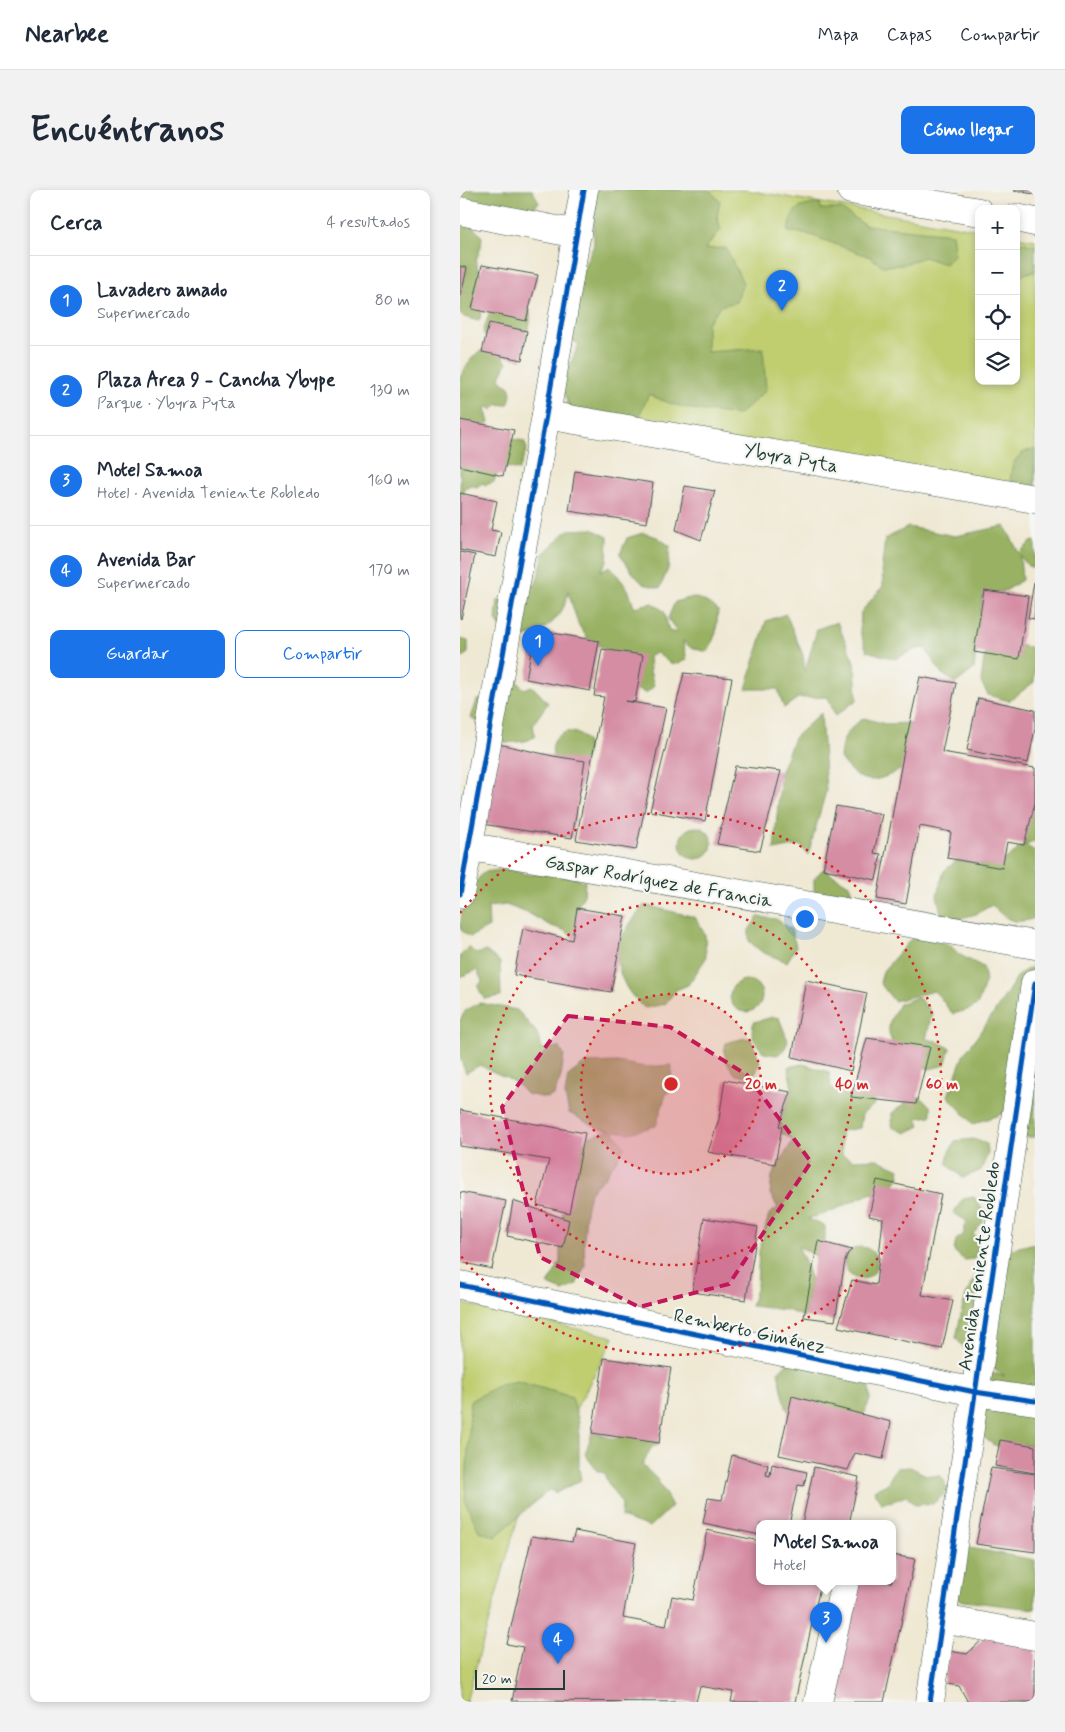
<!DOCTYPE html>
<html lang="es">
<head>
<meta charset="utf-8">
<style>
	body { margin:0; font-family:Mynerve,sans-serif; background:#f2f2f3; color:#1f2937 }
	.controls { position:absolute; right:15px; top:15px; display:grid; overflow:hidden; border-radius:10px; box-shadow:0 2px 8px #0003 }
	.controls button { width:45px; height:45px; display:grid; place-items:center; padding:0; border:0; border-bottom:1px solid #e0e1e3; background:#fff; color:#1f2937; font:25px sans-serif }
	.scale { position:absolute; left:15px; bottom:12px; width:90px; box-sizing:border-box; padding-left:5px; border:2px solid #1f3d34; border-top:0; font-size:14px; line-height:18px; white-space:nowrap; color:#1f3d34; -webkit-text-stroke:4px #f6f6f2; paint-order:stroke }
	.you { position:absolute; left:344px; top:728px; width:18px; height:18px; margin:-12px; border:4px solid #fff; border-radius:50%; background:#1a73e8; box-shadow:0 0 0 8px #1a73e833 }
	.badge { display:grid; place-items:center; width:32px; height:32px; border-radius:50%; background:#1a73e8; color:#fff; font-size:16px; font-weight:700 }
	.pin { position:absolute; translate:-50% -41px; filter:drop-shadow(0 1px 2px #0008) }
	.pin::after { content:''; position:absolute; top:26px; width:18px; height:15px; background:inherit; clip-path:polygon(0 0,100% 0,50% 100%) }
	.popup { position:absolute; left:296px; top:1330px; width:140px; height:65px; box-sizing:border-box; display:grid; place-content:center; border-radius:10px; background:#fff; filter:drop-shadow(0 1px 4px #0005); font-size:16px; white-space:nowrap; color:#747a83 }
	.popup b { font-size:19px; color:#1f2937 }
	.popup::after { content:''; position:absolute; left:50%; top:100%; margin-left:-10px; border:10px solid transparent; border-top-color:#fff }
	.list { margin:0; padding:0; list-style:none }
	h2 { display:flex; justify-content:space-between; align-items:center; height:65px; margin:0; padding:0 20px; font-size:21px }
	h2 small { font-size:16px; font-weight:400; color:#747a83 }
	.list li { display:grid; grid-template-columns:32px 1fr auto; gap:15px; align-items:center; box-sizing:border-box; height:90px; padding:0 20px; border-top:1px solid #e0e1e3 }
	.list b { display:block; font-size:19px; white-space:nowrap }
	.list p { margin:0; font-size:16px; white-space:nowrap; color:#747a83 }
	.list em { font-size:16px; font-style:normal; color:#747a83 }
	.actions { display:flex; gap:10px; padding:15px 20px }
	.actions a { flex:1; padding:11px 0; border:1px solid #1a73e8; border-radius:10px; text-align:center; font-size:18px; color:#1a73e8 }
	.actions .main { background:#1a73e8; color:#fff }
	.icon { flex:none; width:28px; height:28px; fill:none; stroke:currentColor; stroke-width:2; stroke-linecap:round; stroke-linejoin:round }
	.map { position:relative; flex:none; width:575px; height:1512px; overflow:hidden; border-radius:10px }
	header { display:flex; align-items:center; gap:30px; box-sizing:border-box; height:70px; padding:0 25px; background:#fff; border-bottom:1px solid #e0e1e3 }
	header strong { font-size:24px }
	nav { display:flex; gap:28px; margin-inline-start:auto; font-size:18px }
	.intro { display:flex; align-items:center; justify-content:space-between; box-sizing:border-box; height:120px; padding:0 30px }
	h1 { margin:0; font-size:35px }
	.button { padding:12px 22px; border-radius:10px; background:#1a73e8; color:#fff; font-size:18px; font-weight:700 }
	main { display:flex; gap:30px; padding:0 30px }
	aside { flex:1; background:#fff; border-radius:10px; box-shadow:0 2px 8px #0003 }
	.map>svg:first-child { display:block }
</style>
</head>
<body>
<header>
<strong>Nearbee</strong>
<nav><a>Mapa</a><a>Capas</a><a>Compartir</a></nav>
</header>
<div class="intro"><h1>Encuéntranos</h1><a class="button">Cómo llegar</a></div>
<main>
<aside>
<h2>Cerca<small>4 resultados</small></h2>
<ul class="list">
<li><span class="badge">1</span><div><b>Lavadero amado</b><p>Supermercado</p></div><em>80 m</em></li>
<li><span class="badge">2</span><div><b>Plaza Area 9 - Cancha Ybype</b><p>Parque · Ybyra Pyta</p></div><em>130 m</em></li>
<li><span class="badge">3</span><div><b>Motel Samoa</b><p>Hotel · Avenida Teniente Robledo</p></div><em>160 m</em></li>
<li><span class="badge">4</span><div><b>Avenida Bar</b><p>Supermercado</p></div><em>170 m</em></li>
</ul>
<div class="actions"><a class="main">Guardar</a><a>Compartir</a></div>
</aside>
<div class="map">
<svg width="575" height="1512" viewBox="0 0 575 1512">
	<rect width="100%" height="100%" fill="#f6f6f2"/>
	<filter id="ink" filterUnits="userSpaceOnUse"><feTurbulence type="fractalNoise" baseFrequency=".02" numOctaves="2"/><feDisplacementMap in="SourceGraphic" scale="10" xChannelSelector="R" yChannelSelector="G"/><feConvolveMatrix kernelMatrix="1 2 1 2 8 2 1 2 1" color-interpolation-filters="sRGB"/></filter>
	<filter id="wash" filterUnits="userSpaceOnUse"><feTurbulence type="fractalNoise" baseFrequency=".0096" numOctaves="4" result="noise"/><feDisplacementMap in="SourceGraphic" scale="20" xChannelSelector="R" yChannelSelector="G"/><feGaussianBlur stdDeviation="1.12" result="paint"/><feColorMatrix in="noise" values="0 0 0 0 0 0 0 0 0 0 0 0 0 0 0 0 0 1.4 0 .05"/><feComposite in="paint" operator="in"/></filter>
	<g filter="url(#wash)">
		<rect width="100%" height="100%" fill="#efe8d3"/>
		<!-- green -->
		<g fill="#c0ce70" stroke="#708652">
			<polygon points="152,0 286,0 519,40 519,191 556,191 556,47 575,50 575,317 102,233"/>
			<polygon points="0,1113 154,1147 57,1331 6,1512 0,1512"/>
		</g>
		<!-- forest -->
		<g fill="#98b162" stroke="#5c774b">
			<polygon points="0,0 72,0 79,12 70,23 10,35 22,46 21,57 16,70 25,111 19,131 4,127 0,123 0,87 7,83 0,82"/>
			<path d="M 133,0 L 249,0 L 260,11 L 257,26 L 261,39 L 245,59 L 266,58 L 283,93 L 276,112 L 260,116 L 247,133 L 247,162 L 303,158 L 306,200 L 279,225 C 248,221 217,220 189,204 L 179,226 L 161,238 L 114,226 L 101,196 L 119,154 L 88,137 L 113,101 L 134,55 Z"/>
			<path d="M 360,13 L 361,19 L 381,19 L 405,35 L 492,44 L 495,64 L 485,74 L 464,67 L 442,75 L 423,76 L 410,67 L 345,43 L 328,42 C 332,17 337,17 360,13 Z"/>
			<polygon points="556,51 575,56 575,82 566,83 556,90"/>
			<path d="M 34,111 L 67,113 C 72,124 72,137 63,147 L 32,149 L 25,146 L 23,141 Z"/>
			<path d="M 24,159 C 35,161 41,162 47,173 L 40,187 L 43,193 L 49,196 L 51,204 L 49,213 L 46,215 L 38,214 L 32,220 L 29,217 L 25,218 L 29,232 L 24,236 L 47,248 L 64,251 L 67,259 L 59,280 L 45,277 L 38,282 L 34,292 L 25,295 L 22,293 L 17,297 L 11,295 L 3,299 L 5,305 L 0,352 L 0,187 C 8,175 10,166 24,159 Z"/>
			<path d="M 575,259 L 575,314 L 551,293 C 549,277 556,261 575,259 Z"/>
			<polygon points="545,336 559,363 571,352 575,351 575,378 568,376 560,366 562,390 547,400 522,407 514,479 496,493 482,484 465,458 456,459 435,469 407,461 400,442 401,422 423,396 422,375 425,349 448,337 495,346"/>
			<path d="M 132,339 L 148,347 L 147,371 L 140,381 L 150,376 L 168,399 L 174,417 L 192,413 L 204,421 L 209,441 L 217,443 L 208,428 L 215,412 C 236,405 240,407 258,420 L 256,443 L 248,462 L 231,458 L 223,451 L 227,470 L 212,475 L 197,463 L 189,466 L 190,481 L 194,496 L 186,503 L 163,494 L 152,466 L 147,460 L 128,449 L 118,434 L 108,401 C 105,431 78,447 49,450 L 36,430 L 38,410 L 76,394 L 83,368 L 82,365 L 108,340 Z"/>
			<polygon points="183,343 197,347 210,356 208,379 200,398 183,394 172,382 160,364 167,348"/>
			<polygon points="326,424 343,465 345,482 357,439 377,432 395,474 397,510 375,526 368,507 338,508 324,518 318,499 286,499 306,431"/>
			<polygon points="0,449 8,451 8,463 0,469"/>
			<polygon points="532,452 570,457 575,465 574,492 549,511 528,505 521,492 524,468"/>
			<polygon points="50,476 53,487 64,499 72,496 88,513 73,534 75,547 65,551 46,553 32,541 11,528 17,510 37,508"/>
			<polygon points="361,523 366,601 348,665 340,655 314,660 321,581 334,548"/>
			<path d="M 404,528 L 425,534 L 450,533 L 449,575 C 419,591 403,601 380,568 C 382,547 387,540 404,528 Z"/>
			<path d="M 106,542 C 115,541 121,544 127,552 L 127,565 L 121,575 L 93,566 C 91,554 94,547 106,542 Z"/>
			<path d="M 575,582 L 575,652 L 565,655 L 575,661 L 575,728 C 554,735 547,731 532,715 L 516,724 L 498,729 L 481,724 L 477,705 L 484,681 L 497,670 L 524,675 L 543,671 L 564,655 Z"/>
			<circle cx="236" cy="653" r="16"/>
			<path d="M 48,679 L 69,685 L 96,683 L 125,691 L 124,705 L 117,718 L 139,732 L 122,756 L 106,741 L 89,735 L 70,724 L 46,715 L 28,717 L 29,737 L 10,747 L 1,740 C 0,715 8,700 24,682 Z"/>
			<polygon points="363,679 389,695 397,717 357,715 354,701 354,689"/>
			<path d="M 184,715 L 235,727 L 245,745 L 246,768 L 228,795 L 216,800 L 205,814 L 185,818 C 162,799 161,786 154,759 L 170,734 Z"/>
			<polygon points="298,727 316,729 331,739 336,757 327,772 302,762 289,751 289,740"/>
			<path d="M 452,748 L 474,750 L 490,755 L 500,765 L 523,777 L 526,790 L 518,814 L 510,819 L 493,824 C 486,817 482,808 474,801 L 434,811 L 420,793 L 423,781 Z"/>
			<polygon points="9,757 16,764 26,761 40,772 41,806 24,809 18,797 22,791 17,780 0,787 0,766"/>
			<polygon points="575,775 575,947 565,947 544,923 513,934 488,906 503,866 534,823 559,784"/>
			<circle cx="286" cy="806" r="16"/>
			<path d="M 458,807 L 472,823 L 466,849 L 476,851 L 490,858 L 485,875 L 469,879 C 451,871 423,856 430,832 C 432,826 436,820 439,814 Z"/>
			<path d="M 20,813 L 57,820 L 77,843 L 81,859 L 99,857 L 104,865 L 101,886 L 94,905 L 86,908 L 66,904 C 54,887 36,885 20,875 L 6,883 L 0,868 L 0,830 L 6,820 Z"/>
			<path d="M 313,827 L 319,828 L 328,851 L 324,860 L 317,865 L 304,863 C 295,852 289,846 294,832 Z"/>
			<path d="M 285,848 L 291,849 L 300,872 L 296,882 L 289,886 L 276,885 C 267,874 262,867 266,853 Z"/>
			<polygon points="158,872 185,877 212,875 211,900 206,904 196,936 169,943 153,941 165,957 144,988 130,1002 126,1022 124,1053 125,1076 116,1095 103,1101 88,1095 100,1072 100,1032 123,954 128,947 151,940 138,938 109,923 105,905 108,886 125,873"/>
			<polygon points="343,874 369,882 371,898 391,907 409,895 415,914 402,924 400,938 381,941 382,965 393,970 417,969 439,979 440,986 429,1000 409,1004 372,1021 348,1029 365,1036 365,1052 356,1066 338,1056 344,1069 351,1091 344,1127 327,1120 291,1116 297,1096 299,1061 309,1024 318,1018 310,1004 312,986 333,950 318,941 332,898 328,877"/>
			<polygon points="455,906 463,909 471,917 471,926 457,928 460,936 446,943 432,937 432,923"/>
			<polygon points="513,949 527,954 528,963 521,980 503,988 487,974 488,966 495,951"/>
			<polygon points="514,1007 523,1021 523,1032 513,1044 519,1052 514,1069 504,1070 494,1061 496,1050 504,1044 504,1037 507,1031 493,1023 503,1009"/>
			<polygon points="575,1053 575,1256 563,1254 553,1261 532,1254 517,1241 518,1225 533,1183 545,1186 537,1181 527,1170 544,1061"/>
			<circle cx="401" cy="1073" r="16"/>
			<path d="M 520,1081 L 510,1165 L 496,1148 C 501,1126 504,1099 520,1081 Z"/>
			<polygon points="335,1166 408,1168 410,1210 401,1230 336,1235 326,1217 318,1182"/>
			<polygon points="57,1191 112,1207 119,1232 119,1279 121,1290 96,1303 89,1300 35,1347 19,1341 5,1311 9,1243 10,1211 39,1195"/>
			<polygon points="178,1240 199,1253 191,1258 182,1275 197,1289 212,1316 190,1337 161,1327 162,1314 148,1293 144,1283 137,1281 125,1264 132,1243 155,1249"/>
			<polygon points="450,1277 466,1285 481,1286 488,1300 474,1313 455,1315 446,1306 433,1311 421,1313 414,1300 427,1294 436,1278"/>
			<polygon points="510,1358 575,1370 575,1419 504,1411 489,1407 494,1362"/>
		</g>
		<g id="blocks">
			<!-- building -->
			<g fill="#d58da4">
				<polygon points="554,0 575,0 575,4 554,1"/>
				<polygon points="22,75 78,85 66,131 12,119"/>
				<polygon points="0,76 7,78 1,106 0,106"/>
				<polygon points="29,133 67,141 62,170 22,162"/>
				<polygon points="0,230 54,240 43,286 0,276"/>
				<polygon points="115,281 193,293 187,333 109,321"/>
				<polygon points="225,296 255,301 241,350 216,340"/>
				<polygon points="0,303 37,311 31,340 41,342 36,367 0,360"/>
				<polygon points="0,362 15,365 1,429 0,428"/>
				<polygon points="574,392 575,393 575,429 568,428"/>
				<polygon points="524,400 568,406 559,469 514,462"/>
				<polygon points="75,440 139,451 130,501 66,489"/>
				<polygon points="142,459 183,465 175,512 165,511 206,518 176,660 116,650 144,507 134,506"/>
				<polygon points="224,483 272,488 245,631 190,621"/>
				<polygon points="460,487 496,493 482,562 575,578 575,613 564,655 547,652 542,678 487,668 491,642 460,636 446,714 417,709 445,555"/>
				<polygon points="518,508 575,520 575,539 568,573 507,560"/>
				<polygon points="39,554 93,566 125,571 112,648 22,634"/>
				<polygon points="275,576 321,581 300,661 257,654"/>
				<polygon points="376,616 422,624 414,663 421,664 416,690 363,679"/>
				<polygon points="117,718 165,726 151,802 54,785 63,738 112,750"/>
				<polygon points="346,790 407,803 391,881 332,867"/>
				<polygon points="407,848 470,857 456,914 391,907"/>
				<polygon points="265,890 331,902 319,936 322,937 315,974 248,962 259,929"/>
				<polygon points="0,920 125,943 109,1023 77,1015 89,970 0,956"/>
				<polygon points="417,990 481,1004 462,1105 493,1111 482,1159 378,1137 392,1090 416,1095 423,1029 409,1026"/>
				<polygon points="0,1002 46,1011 32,1079 0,1072"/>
				<polygon points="53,1011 109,1030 103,1058 47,1046"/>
				<polygon points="244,1028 298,1037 286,1110 232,1102"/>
				<polygon points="358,1051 392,1060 388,1063 385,1071 375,1131 344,1127"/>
				<polygon points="144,1168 211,1178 199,1253 132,1243"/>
				<polygon points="332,1206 431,1232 423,1269 395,1263 388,1280 319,1265"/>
				<polygon points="540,1250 575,1256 575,1283 535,1276"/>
				<polygon points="272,1265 308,1275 306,1285 310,1286 312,1274 347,1282 344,1296 338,1295 329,1334 300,1334 300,1345 243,1333 248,1308 262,1310"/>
				<polygon points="354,1277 399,1287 389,1334 342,1334"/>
				<polygon points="531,1278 575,1284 575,1362 516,1354"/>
				<polygon points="247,1340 300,1351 300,1392 361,1392 335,1512 271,1512 273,1502 240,1496 236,1512 52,1511 63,1457 47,1454 72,1346 112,1352 115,1341 176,1353 163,1428 206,1436 212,1406 233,1410"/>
				<polygon points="432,1365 455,1369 424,1512 371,1512 396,1392 432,1392"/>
				<polygon points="525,1447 575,1456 575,1512 508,1512 499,1496 483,1493 489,1461 507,1464"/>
			</g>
		</g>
	</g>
	<g filter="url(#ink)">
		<use href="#blocks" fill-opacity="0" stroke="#3e574c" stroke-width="1"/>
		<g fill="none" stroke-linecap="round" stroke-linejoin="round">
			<defs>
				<g id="minor">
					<polyline points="391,0 519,22"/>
					<polyline points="0,21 117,44"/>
					<polyline points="556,28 575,32"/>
					<polyline points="86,225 575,309"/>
					<polyline points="0,655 575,755"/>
					<polyline points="0,704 86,225 124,0"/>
					<polyline points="0,1095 515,1202 575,1211"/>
					<polyline points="482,1429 575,1446"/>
					<polyline points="358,1512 385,1392"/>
					<polyline points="470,1512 575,793"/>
				</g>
			</defs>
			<!-- minor casing -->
			<use href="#minor" stroke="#3e574c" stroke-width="29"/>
			<!-- minor -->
			<use href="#minor" stroke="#fff" stroke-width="28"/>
			<defs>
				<g id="cycleway">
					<polyline points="0,704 86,225 124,0"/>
					<polyline points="0,1095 515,1202 575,1211"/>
					<polyline points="470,1512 575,793"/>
				</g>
			</defs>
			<!-- cycleway casing -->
			<use href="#cycleway" stroke="#f6f6f2" stroke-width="8"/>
			<!-- cycleway -->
			<use href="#cycleway" stroke="#0057b8" stroke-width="5"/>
		</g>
	</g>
	<!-- marked area -->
	<path fill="#c2185b" fill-opacity="0.2" stroke="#c2185b" stroke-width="4" stroke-dasharray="10 6" stroke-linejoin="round" d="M 108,826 L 210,837 L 287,885 L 351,972 L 269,1094 L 179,1117 L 80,1067 L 42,917 Z"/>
	<!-- distance rings -->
	<circle cx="211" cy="894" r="90" fill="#d62828" fill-opacity=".12"/>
	<g fill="none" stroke="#d62828" stroke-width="2.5" stroke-dasharray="2.5 5">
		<circle cx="211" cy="894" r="90"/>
		<circle cx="211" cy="894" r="181"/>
		<path d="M0 723A271 271 0 1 1 0 1065"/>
	</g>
	<g text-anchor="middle" stroke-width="4.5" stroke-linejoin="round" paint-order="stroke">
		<!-- street labels -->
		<g font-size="19" fill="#1f3d34" stroke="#f6f6f2">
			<text transform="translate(331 267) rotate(10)" y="7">Ybyra Pyta</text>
			<text transform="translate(199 690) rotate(10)" y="7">Gaspar Rodríguez de Francia</text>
			<text transform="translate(518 1076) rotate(-82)" y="7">Avenida Teniente Robledo</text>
			<text transform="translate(290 1140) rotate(12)" y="7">Remberto Giménez</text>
		</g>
	</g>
	<circle cx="211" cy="894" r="8" fill="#d62828" stroke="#f6f6f2" stroke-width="2.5"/>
	<g font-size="15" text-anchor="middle" font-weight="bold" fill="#d62828" stroke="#f6f6f2" stroke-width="4.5" stroke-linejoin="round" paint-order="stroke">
		<text x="301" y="899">20 m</text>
		<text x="392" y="899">40 m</text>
		<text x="482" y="899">60 m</text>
	</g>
</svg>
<div class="controls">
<button>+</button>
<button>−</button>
<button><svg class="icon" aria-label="locate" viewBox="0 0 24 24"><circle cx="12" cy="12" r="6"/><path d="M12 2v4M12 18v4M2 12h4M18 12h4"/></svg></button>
<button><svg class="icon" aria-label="layers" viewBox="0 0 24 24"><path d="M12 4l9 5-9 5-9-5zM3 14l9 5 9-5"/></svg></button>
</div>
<div class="scale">20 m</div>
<div class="you"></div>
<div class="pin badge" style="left:78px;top:476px">1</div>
<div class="pin badge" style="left:322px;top:121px">2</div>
<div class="pin badge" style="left:366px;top:1453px">3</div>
<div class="popup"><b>Motel Samoa</b>Hotel</div>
<div class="pin badge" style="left:98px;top:1474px">4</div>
</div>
</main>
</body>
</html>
